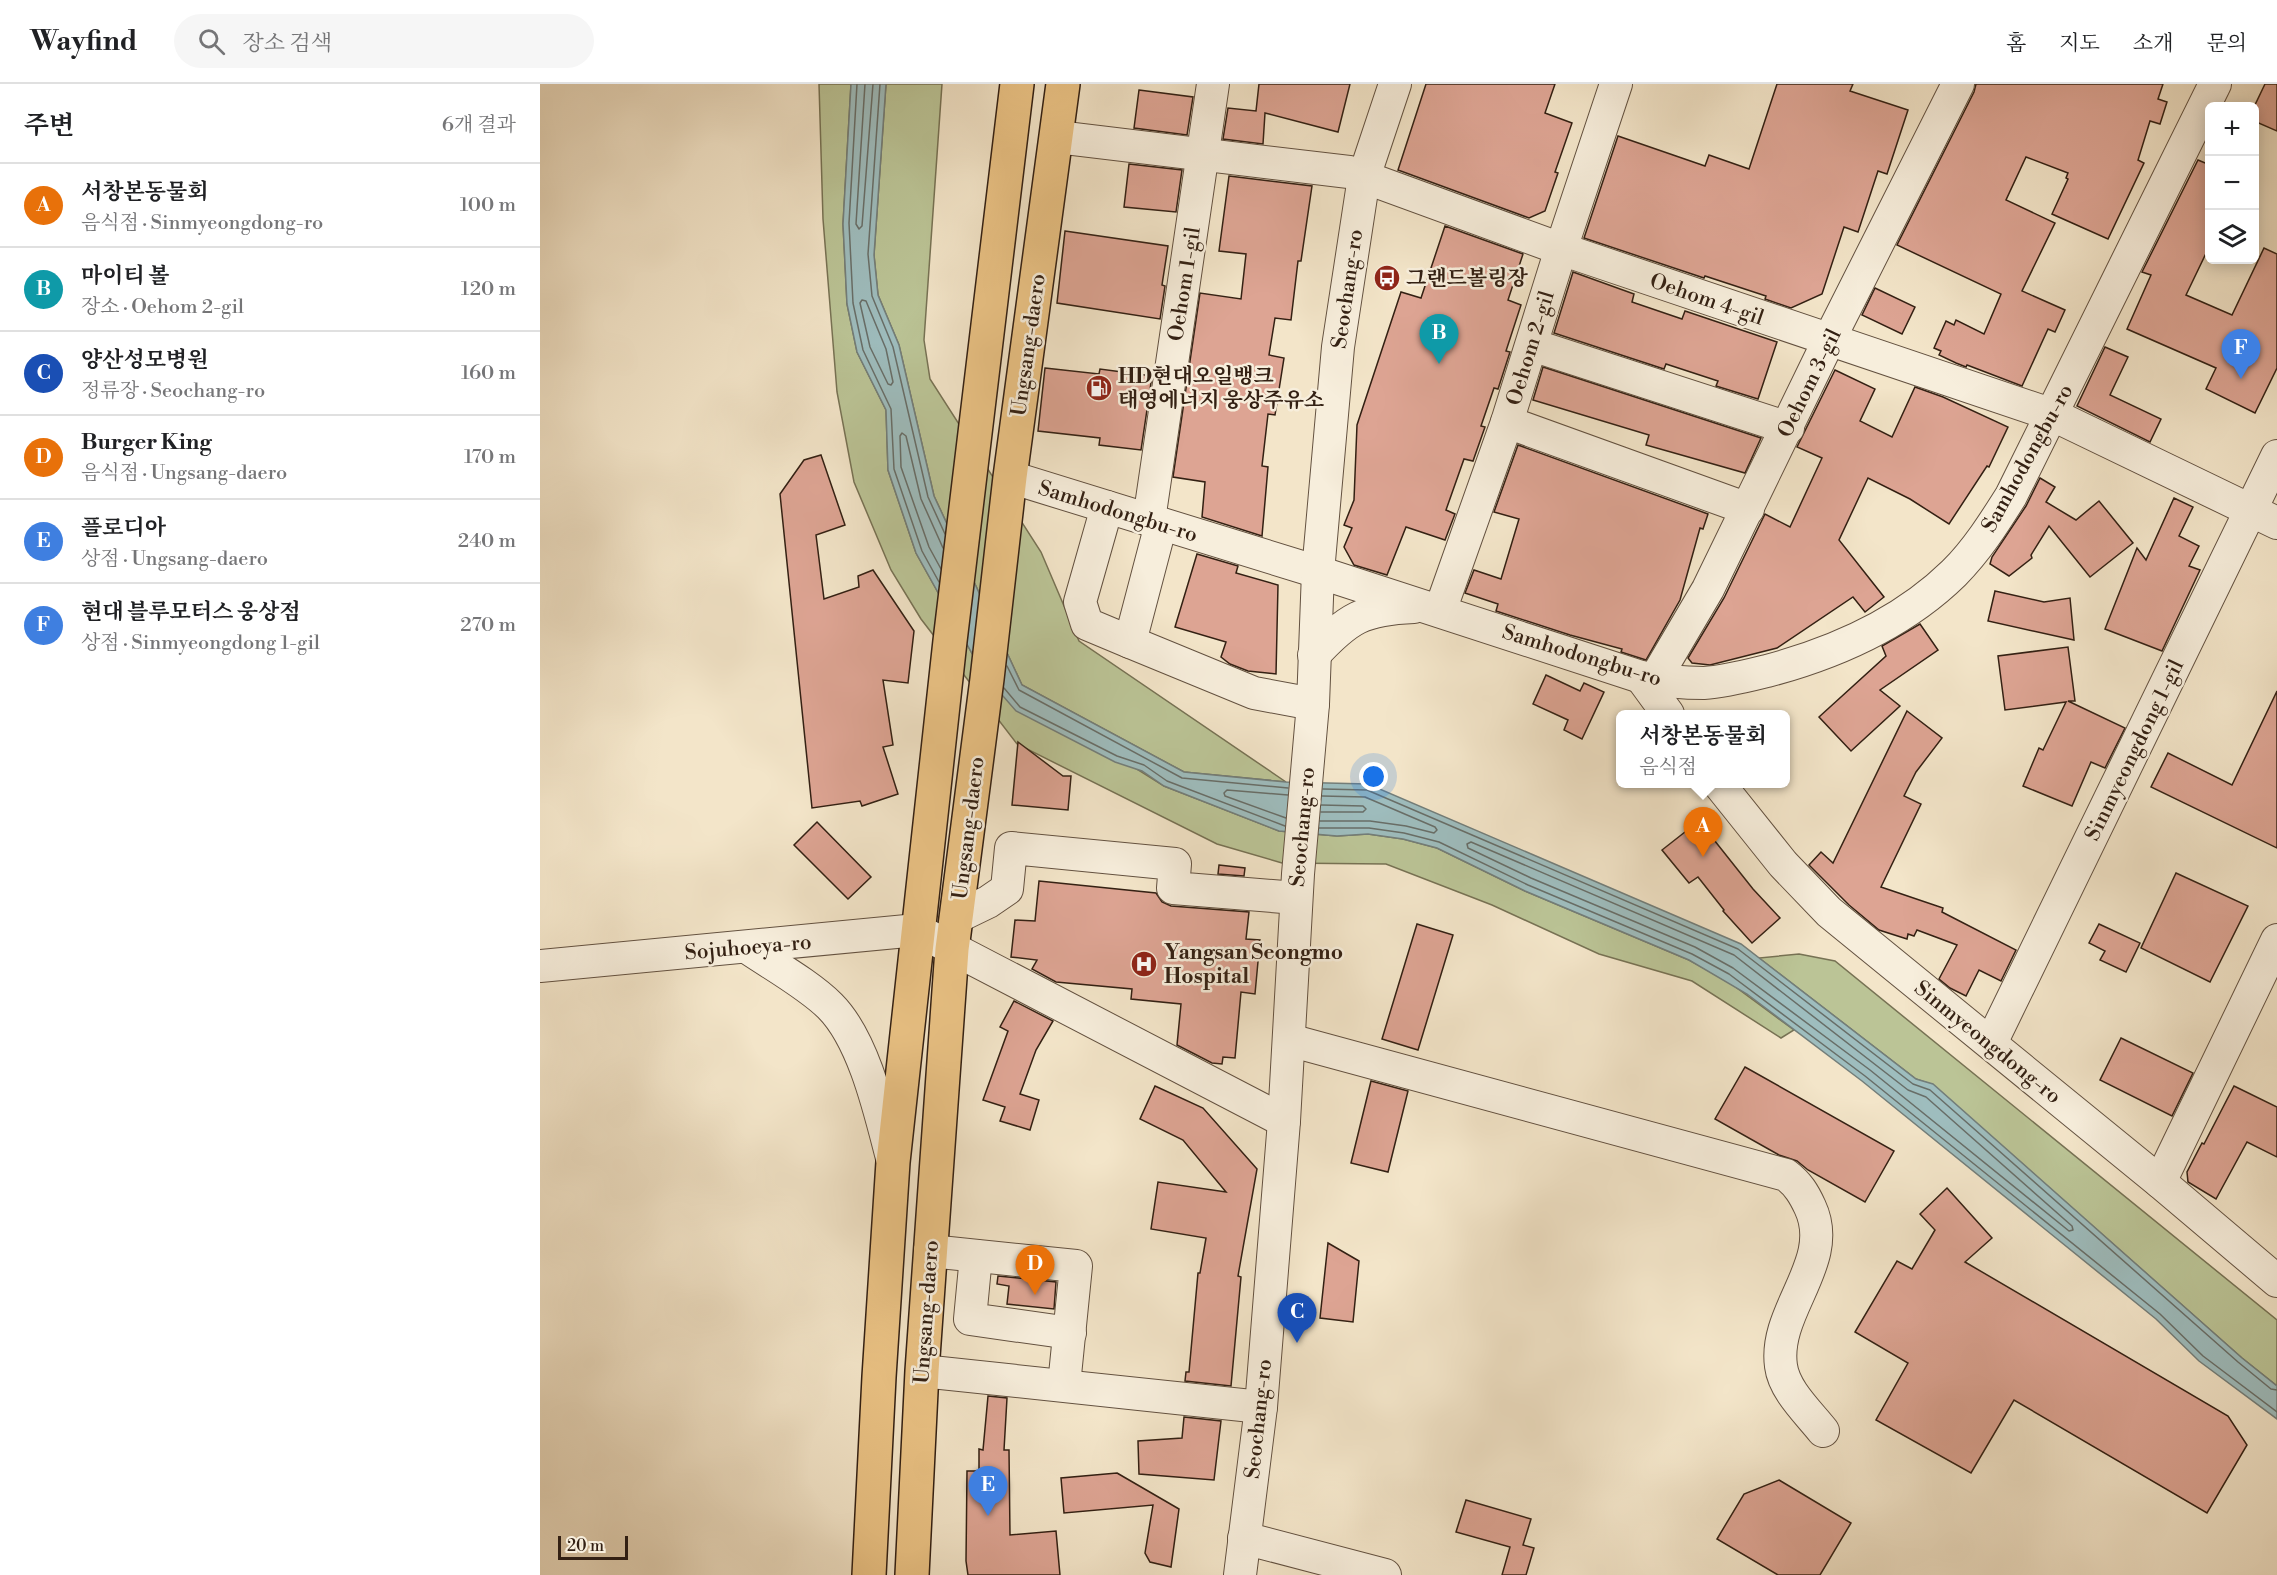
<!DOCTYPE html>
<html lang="ko">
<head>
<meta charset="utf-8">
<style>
	body { margin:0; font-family:"Libre Bodoni","Noto Serif KR",serif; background:#f6f6f6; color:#202124 }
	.controls { position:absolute; right:18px; top:18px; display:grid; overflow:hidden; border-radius:9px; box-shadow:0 3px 15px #0003 }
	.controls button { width:54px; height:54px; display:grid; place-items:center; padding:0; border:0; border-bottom:2px solid #e0e0e0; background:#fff; color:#202124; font:30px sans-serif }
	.scale { position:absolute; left:18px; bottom:15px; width:70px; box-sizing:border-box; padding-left:6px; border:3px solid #332013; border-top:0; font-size:16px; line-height:21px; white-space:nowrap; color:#332013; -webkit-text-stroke:4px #f7eedc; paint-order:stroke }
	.you { position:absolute; left:834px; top:693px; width:21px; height:21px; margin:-15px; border:4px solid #fff; border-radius:50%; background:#1a73e8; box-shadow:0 0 0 9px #1a73e833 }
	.badge { display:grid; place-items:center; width:39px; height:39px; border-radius:50%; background:#7c3aed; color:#fff; font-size:20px; font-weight:700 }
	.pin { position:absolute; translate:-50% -50px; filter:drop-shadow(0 2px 3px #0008) }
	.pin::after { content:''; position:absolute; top:32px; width:21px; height:18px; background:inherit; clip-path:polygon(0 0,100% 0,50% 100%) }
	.popup { position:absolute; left:1076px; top:626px; width:174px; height:78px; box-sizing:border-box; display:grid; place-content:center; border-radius:9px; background:#fff; filter:drop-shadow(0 2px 4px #0005); font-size:20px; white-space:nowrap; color:#757577 }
	.popup b { font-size:22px; color:#202124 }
	.popup::after { content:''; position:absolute; left:50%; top:100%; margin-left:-12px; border:12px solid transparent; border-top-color:#fff }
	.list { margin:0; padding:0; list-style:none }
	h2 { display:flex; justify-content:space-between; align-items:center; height:78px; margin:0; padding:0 24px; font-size:26px }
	h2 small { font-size:20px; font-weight:400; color:#757577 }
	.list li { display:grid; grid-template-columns:39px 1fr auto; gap:18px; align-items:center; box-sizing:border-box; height:84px; padding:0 24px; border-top:2px solid #e0e0e0 }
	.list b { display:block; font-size:22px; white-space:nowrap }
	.list p { margin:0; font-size:20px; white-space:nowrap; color:#757577 }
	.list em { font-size:20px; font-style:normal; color:#757577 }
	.icon { flex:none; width:33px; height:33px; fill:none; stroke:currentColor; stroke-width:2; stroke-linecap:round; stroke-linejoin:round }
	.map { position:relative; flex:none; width:1737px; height:1491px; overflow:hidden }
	header { display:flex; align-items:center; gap:36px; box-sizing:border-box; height:84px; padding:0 30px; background:#fff; border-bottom:2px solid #e0e0e0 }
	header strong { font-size:28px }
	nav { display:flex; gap:33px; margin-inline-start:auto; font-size:21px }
	.search { width:420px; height:54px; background:#f6f6f6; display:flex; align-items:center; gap:15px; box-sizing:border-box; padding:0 21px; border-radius:33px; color:#757577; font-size:22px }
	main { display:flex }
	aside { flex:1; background:#fff }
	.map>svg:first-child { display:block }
</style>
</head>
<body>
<header>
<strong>Wayfind</strong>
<div class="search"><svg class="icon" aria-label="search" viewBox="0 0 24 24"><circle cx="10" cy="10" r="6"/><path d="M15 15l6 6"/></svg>장소 검색</div>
<nav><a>홈</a><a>지도</a><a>소개</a><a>문의</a></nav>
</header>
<main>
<aside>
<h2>주변<small>6개 결과</small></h2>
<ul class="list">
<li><span class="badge" style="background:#e8710a">A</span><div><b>서창본동물회</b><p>음식점 · Sinmyeongdong-ro</p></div><em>100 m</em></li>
<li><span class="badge" style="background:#0f9aa8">B</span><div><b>마이티 볼</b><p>장소 · Oehom 2-gil</p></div><em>120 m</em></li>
<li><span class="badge" style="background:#1a4fb4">C</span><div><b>양산성모병원</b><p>정류장 · Seochang-ro</p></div><em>160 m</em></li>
<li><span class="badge" style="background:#e8710a">D</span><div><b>Burger King</b><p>음식점 · Ungsang-daero</p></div><em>170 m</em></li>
<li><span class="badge" style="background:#3f7fe0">E</span><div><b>플로디아</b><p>상점 · Ungsang-daero</p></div><em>240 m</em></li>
<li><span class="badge" style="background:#3f7fe0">F</span><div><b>현대 블루모터스 웅상점</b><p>상점 · Sinmyeongdong 1-gil</p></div><em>270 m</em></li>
</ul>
</aside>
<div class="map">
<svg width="1737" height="1491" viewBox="0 0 1737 1491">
	<rect width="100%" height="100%" fill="#f3e5c9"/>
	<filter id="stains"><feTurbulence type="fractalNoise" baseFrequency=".00333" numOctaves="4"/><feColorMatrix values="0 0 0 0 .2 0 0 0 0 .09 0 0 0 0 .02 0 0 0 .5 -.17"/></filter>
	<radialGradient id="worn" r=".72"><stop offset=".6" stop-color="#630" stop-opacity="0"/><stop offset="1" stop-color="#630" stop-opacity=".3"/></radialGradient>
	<!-- green -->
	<g fill="#bbc496" stroke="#777254" stroke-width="1.5">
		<polygon points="279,0 311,0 303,140 307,220 317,268 346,326 348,386 376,469 443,589 624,702 739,747 797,752 828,750 863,755 897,764 985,807 1149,876 1186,896 1254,946 1241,954 1152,897 1059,870 952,821 846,780 742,779 677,760 477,660 381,535 351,486 314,398 297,308 283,135"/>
		<polygon points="346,0 402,0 384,256 390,295 501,468 539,557 746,698 644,688 482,601 394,412 359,261 338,211 334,171"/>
		<polygon points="1259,870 1295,877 1737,1236 1737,1302 1702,1274 1393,1001 1376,995 1219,874"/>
	</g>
	<!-- water -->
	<polygon fill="#9ebdbe" stroke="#737e7a" stroke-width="1.5" points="311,0 346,0 334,171 338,211 359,261 394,412 482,601 644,688 746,698 828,700 1201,860 1376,995 1393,1000 1702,1274 1737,1302 1737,1335 1659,1277 1616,1235 1322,997 1207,910 1149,876 985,807 897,764 863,755 828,750 797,752 739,747 624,702 602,687 575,678 476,627 443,589 376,469 348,386 346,326 317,268 307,220 303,140"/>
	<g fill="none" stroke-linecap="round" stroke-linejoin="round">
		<!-- shore -->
		<g stroke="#686e68" stroke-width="1.5">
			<polyline points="317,0 309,139 313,219 323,266 351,325 354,385 382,467 399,498"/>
			<polyline points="325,0 316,140 319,145 322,142 333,0"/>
			<polyline points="340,0 328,170 332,212 353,263 388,413 405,450"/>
			<polygon points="322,216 326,217 346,265 353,298 351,301 348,300 330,263 320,219"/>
			<polyline points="401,485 389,463 361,383 360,352 362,349 366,352 381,415 403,464"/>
			<polyline points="467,582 479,606 642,694 748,704"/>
			<polyline points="464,604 480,623 577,672 604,681 627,697 745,742"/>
			<polyline points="783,705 827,706 1198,865 1373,1000 1390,1006 1698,1278 1731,1305 1737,1306"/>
			<polyline points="781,728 823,728 826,725 823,722 781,721"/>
			<polyline points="746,734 685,712 684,709 687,706 748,711"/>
			<polyline points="780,737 830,737 866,742 894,749 897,746 895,743 825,713 782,712"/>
			<polyline points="779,744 829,744 864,749 899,758 988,801 1152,870 1189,890 1325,992 1620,1230 1663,1272 1737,1328"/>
			<polygon points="931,758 1194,871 1368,1006 1386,1013 1532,1142 1533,1146 1529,1147 1330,986 1193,884 1155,863 991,794 928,764 927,760"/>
		</g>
	</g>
	<!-- building -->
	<g fill="#dda493" stroke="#332013" stroke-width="1.5">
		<polygon points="719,0 810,0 798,48 725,29 723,60 683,55 688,24 716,27"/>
		<polygon points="886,0 1015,0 1005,29 1032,39 1015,88 1018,89 1005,127 989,134 858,86"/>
		<polygon points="1237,0 1313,0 1310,7 1368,26 1347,90 1338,87 1318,148 1304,143 1282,210 1251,224 1225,215 1226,212 1165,192 1164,194 1044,154 1078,52 1165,82 1169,71 1209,85"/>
		<polygon points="1436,0 1623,0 1618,15 1627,18 1620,40 1610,37 1598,76 1604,79 1568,155 1512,130 1528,95 1526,94 1528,89 1486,73 1466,116 1515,139 1482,207 1525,226 1515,248 1508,245 1482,302 1427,281 1426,283 1416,279 1399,271 1401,267 1394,264 1406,237 1414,241 1416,236 1444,250 1461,210 1357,161 1434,8"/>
		<polygon points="1725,0 1737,0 1737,47 1714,37 1714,23"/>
		<polygon points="599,6 653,13 647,51 594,44"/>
		<polygon points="1658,76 1670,81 1670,161 1646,211 1692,231 1724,164 1737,170 1737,284 1715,329 1666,305 1676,284 1587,245 1611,191 1602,188"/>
		<polygon points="589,80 642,86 636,128 584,123"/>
		<polygon points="689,92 772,102 761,177 758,177 751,236 735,234 729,271 744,274 735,331 728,330 722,382 728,383 722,452 662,433 665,398 633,393 660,209 701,215 706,170 679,167"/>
		<polygon points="905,142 983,170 968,216 981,221 966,267 970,268 959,302 958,305 954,304 941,342 945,343 933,377 924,375 906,426 915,430 905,456 866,443 847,491 814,481 804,463 812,444 804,441 814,416 817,341 861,208 881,214"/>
		<polygon points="525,147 628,162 622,201 625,202 620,235 517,219"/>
		<polygon points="1033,188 1094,210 1092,218 1142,235 1145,227 1237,258 1218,315 1176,302 1178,297 1126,280 1124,285 1014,249"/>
		<polygon points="1335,204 1375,223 1362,250 1322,231"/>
		<polygon points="1565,263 1588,273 1570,311 1621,335 1610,358 1537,322"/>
		<polygon points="1003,283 1221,354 1205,389 1106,361 1109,351 993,316"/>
		<polygon points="505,284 559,290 560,285 612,292 601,366 559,361 560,354 498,347"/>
		<polygon points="1295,286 1335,305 1320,337 1352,353 1375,303 1403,313 1468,343 1449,383 1447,382 1409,440 1370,415 1328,394 1299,456 1344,513 1325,528 1313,513 1237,564 1170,581 1152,579 1148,574 1184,514 1225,430 1250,443 1282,374 1257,363"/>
		<polygon points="978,361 1168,430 1163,445 1160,444 1140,516 1106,576 1081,568 1082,565 1030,551 956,527 958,520 925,509 934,486 961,495 979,435 954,428"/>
		<polygon points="281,371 305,441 276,451 284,515 319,503 318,492 333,486 374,547 368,599 343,596 353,661 343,663 358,710 322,722 320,717 272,724 240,410 264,376"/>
		<polygon points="1500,394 1515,403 1506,418 1536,436 1559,417 1593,459 1550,493 1509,442 1491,471 1492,474 1469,492 1450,480 1452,473 1486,422"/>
		<polygon points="1634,414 1653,423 1639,452 1659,462 1649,482 1660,486 1622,567 1565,545 1597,464 1606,476"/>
		<polygon points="657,470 698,482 696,489 738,501 736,590 708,587 690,580 681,573 686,558 635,543"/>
		<polygon points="1455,507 1504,518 1530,514 1534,556 1448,537"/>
		<polygon points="1380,540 1398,566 1340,606 1360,622 1311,667 1279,633 1346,572 1342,562"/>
		<polygon points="1528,563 1535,617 1528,617 1585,644 1565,684 1551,678 1532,722 1483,702 1499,664 1503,666 1526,618 1465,626 1458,572"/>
		<polygon points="1006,591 1040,607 1044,599 1064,608 1042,655 1024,646 1028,636 993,620"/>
		<polygon points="1737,607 1737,764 1611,703 1628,669 1692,701"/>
		<polygon points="1367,627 1402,654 1376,688 1364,712 1381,720 1341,803 1403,824 1402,828 1476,866 1461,897 1439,886 1426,912 1410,904 1399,895 1417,861 1377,846 1374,852 1368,850 1367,855 1339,846 1309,821 1269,781 1281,768 1293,779"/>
		<polygon points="478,658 523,692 531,692 528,726 472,721"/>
		<polygon points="1159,737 1213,805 1240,834 1212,859 1183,827 1184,826 1158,793 1149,799 1122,766"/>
		<polygon points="277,738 331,793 308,815 254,761"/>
		<polygon points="679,781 705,784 704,792 678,790"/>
		<polygon points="1636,789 1708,822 1670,898 1601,864"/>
		<polygon points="499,797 616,809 622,818 631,822 709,828 706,855 720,856 715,910 701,908 695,974 683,973 682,980 672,979 637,961 641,920 591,915 592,905 516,898 492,885 497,876 471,873 475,836 495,837"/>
		<polygon points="877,840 913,851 878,966 842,955"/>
		<polygon points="1559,840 1600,859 1586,888 1560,876 1565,867 1549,859"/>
		<polygon points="474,917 513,937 496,966 480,1010 499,1016 490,1046 460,1037 465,1023 443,1016 468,947 460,943"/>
		<polygon points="1581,954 1653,989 1632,1032 1560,996"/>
		<polygon points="1205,983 1354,1067 1325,1118 1268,1086 1257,1077 1239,1071 1175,1035"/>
		<polygon points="831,997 868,1007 848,1088 811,1079"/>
		<polygon points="615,1002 663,1024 717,1085 698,1192 701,1193 691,1302 645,1297 646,1288 649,1288 658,1189 660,1189 666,1154 611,1145 618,1098 686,1108 643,1056 600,1035"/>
		<polygon points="1694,1002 1737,1023 1737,1073 1707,1058 1676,1115 1648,1098 1647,1088 1662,1059 1664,1060"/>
		<polygon points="1407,1104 1452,1154 1425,1178 1688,1332 1707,1361 1667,1429 1474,1316 1431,1389 1336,1336 1368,1279 1315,1248 1357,1177 1372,1185 1395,1146 1380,1130"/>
		<polygon points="788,1159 819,1177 813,1238 780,1234"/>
		<polygon points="458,1192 516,1198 514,1225 467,1220 469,1202 457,1200"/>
		<polygon points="448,1312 467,1314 464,1366 469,1366 470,1451 516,1447 520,1491 428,1491 426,1477 427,1387 439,1387 439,1365 443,1366"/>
		<polygon points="644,1333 681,1337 674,1396 599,1390 598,1357 642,1354"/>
		<polygon points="577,1389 639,1425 631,1483 610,1478 605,1469 613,1421 524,1429 521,1394"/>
		<polygon points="1239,1396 1311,1439 1280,1491 1238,1491 1177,1455 1204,1410"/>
		<polygon points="926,1416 991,1435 983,1461 994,1464 986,1491 962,1491 970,1463 916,1448"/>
	</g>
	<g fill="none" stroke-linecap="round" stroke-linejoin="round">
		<defs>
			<g id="minor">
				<polyline points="517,53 809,88 824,93 1021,165 1513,331 1737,439"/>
				<polyline points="992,261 1248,344"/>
				<polyline points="967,338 1208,425"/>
				<path d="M 470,393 L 778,488 L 1101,593 C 1122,597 1142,599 1164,599 C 1184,598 1207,592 1227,587 C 1295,569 1363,539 1414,489 C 1437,466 1454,439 1471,412 L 1675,0"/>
				<polyline points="567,423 540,518 547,540 590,558"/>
				<polyline points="609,436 673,0"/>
				<polyline points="621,440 590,558 714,609 773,620"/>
				<polyline points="900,527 967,338 1021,165 1076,0"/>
				<path d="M 774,571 C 808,534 823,525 874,523"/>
				<polyline points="1101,593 1128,630"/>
				<polyline points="1115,595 1168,505 1289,256 1418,0"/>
				<polyline points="1179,700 1243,780 1289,828 1620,1098 1737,1197"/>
				<polyline points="417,833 448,818 467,805 471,764 635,780 633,804 756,814"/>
				<path d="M 208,864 C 233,881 269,901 290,922 C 324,956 340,1028 352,1074"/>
				<polyline points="0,882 377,846 744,1037"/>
				<path d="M 749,956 L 1246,1091 C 1258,1100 1264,1110 1270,1123 C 1296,1178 1233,1226 1241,1282 C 1244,1306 1268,1328 1283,1347"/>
				<polyline points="1451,959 1737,372"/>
				<polyline points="1620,1098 1737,856"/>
				<polyline points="390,1167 536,1182 524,1301"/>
				<polyline points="436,1172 430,1235 530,1249"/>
				<polyline points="382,1287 721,1323"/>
				<polyline points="704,1454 845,1491"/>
				<polyline points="700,1491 721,1323 744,1037 758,790 773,620 778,488 798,263 824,93 855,0"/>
			</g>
			<g id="major">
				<polyline points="329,1491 339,1293 353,1078 410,557 477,0"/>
				<polyline points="372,1491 382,1287 412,865 447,595 470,393 523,0"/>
			</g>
		</defs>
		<!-- minor casing -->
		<use href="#minor" stroke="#635140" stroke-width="34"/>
		<!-- major casing -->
		<use href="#major" stroke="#332013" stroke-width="36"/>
		<!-- minor -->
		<use href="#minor" stroke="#f7eedc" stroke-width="32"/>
		<!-- major -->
		<use href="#major" stroke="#eac284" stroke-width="33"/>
	</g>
	<!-- icons -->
	<defs>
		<symbol id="bus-disc" viewBox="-11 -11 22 22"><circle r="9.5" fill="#8f2418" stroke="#f7eedc"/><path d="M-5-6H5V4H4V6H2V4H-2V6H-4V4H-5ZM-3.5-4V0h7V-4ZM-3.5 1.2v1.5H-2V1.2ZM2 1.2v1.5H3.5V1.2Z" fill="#fff"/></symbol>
		<symbol id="fuel-disc" viewBox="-11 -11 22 22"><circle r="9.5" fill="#8f2418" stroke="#f7eedc"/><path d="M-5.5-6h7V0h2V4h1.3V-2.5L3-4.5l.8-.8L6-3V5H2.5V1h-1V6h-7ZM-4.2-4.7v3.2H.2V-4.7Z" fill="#fff"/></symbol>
		<symbol id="hospital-disc" viewBox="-11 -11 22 22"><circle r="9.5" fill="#8f2418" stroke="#f7eedc"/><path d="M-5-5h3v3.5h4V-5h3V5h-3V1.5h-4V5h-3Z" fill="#fff"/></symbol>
	</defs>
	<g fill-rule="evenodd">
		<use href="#bus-disc" x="832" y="179" width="30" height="30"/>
		<use href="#fuel-disc" x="544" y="289" width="30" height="30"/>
		<use href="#hospital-disc" x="589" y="865" width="30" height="30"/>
	</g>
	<g text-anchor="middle" stroke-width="5" stroke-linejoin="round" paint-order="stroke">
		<!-- poi labels -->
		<g font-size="21" font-weight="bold" fill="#332013" stroke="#f7eedc" text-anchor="start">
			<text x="866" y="201">그랜드볼링장</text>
			<text x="578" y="299">HD현대오일뱅크<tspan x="578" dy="24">태영에너지 웅상주유소</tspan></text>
			<text x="624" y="875">Yangsan Seongmo<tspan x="624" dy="24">Hospital</tspan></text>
		</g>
		<!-- street labels -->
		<g font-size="21" fill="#332013" stroke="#f7eedc">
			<text transform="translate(644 200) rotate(-81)" y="7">Oehom 1-gil</text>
			<text transform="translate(807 205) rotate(-82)" y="7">Seochang-ro</text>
			<text transform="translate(1167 215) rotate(19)" y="7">Oehom 4-gil</text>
			<text transform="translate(488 261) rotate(-82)" y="7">Ungsang-daero</text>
			<text transform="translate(990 264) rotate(-73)" y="7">Oehom 2-gil</text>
			<text transform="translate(1269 299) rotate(-64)" y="7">Oehom 3-gil</text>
			<text transform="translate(1487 374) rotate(-61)" y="7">Samhodongbu-ro</text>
			<text transform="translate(578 427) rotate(17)" y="7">Samhodongbu-ro</text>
			<text transform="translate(1042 571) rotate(17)" y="7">Samhodongbu-ro</text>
			<text transform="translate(1594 666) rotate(-64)" y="7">Sinmyeongdong 1-gil</text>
			<text transform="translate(762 743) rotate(-85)" y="7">Seochang-ro</text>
			<text transform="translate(428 744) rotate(-83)" y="7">Ungsang-daero</text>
			<text transform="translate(208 863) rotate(-5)" y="7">Sojuhoeya-ro</text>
			<text transform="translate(1448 958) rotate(39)" y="7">Sinmyeongdong-ro</text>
			<text transform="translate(386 1228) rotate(-86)" y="7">Ungsang-daero</text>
			<text transform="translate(718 1335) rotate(-84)" y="7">Seochang-ro</text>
		</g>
	</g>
	<rect width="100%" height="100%" filter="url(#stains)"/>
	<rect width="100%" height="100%" fill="url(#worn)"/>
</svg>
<div class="controls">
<button>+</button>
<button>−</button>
<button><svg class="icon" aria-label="layers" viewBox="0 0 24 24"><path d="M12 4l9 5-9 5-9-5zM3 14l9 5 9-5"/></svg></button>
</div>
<div class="scale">20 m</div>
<div class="you"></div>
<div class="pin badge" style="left:1163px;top:773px;background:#e8710a">A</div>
<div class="popup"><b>서창본동물회</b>음식점</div>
<div class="pin badge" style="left:899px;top:280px;background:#0f9aa8">B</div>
<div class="pin badge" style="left:757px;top:1259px;background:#1a4fb4">C</div>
<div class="pin badge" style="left:495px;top:1211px;background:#e8710a">D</div>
<div class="pin badge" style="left:448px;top:1432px;background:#3f7fe0">E</div>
<div class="pin badge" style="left:1701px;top:295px;background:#3f7fe0">F</div>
</div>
</main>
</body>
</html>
